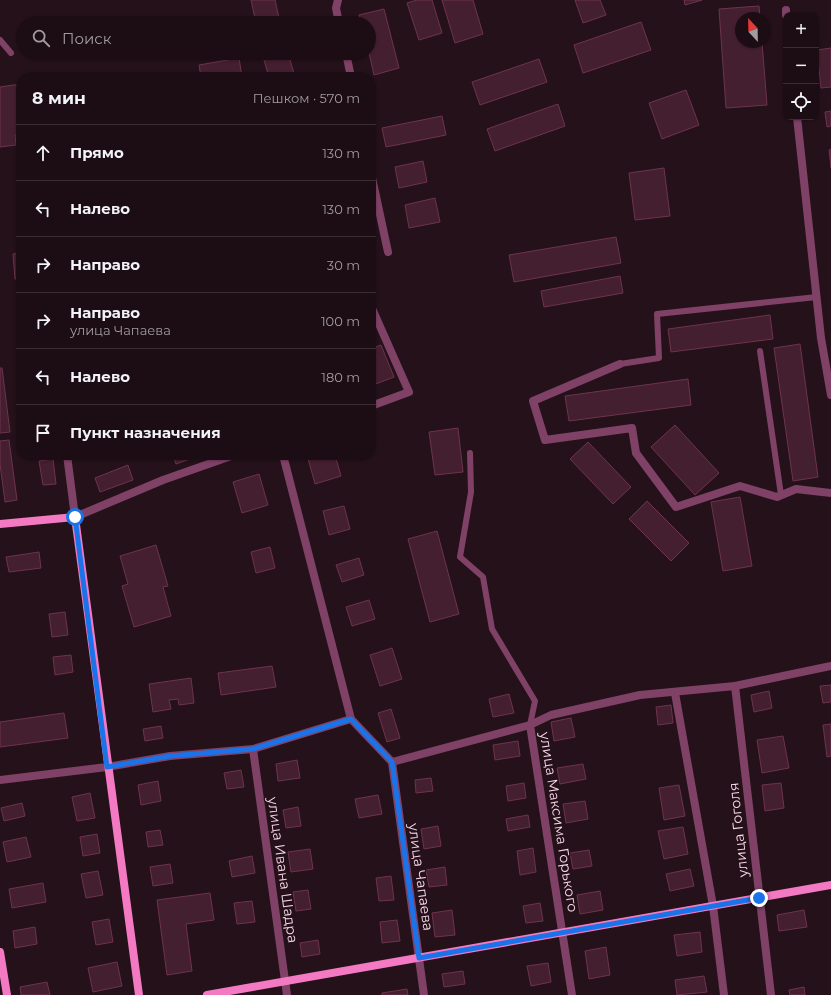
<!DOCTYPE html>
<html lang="ru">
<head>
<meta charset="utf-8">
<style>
	body { margin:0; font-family:Montserrat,sans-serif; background:#25161d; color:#f1f3f6 }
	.controls { position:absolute; right:12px; top:12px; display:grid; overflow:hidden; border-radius:8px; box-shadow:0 1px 3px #0004 }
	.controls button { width:36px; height:36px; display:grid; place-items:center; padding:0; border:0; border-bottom:1px solid #3a2d34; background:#1c0d14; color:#f1f3f6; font:20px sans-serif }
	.compass { position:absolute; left:735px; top:12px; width:36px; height:36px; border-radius:50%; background:#1c0d14; box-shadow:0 1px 3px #0004; rotate:338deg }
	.stop { position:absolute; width:12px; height:12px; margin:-9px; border:3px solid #1a73e8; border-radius:50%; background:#fff }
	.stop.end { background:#1a73e8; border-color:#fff; box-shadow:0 1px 4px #0008 }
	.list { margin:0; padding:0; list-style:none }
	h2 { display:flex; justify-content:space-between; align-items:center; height:52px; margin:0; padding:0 16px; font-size:17px }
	h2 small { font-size:13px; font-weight:400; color:#a09ca0 }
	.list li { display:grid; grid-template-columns:26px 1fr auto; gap:12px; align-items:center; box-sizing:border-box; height:56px; padding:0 16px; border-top:1px solid #3a2d34 }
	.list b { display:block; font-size:15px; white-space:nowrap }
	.list p { margin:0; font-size:13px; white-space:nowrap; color:#a09ca0 }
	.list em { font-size:13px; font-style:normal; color:#a09ca0 }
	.icon { flex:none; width:22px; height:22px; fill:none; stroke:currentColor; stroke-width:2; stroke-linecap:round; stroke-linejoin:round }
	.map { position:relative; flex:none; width:831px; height:995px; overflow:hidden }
	.search { position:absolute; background:#1c0d14; box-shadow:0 1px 3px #0004; left:16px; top:16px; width:360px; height:44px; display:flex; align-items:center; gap:10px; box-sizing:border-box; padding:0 14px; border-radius:22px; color:#a09ca0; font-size:15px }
	.panel { position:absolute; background:#1c0d14; box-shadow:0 1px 3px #0004; left:16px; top:72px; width:360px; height:388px; border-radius:16px }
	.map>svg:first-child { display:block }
</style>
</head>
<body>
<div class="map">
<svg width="831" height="995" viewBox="0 0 831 995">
	<rect width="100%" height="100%" fill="#25111a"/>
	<!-- building -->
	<g fill="#441f2f" stroke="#6e334d">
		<polygon points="251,0 275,0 279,18 256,23"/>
		<polygon points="417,0 432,0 442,33 419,40 407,3"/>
		<polygon points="442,0 473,0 483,34 455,43"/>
		<polygon points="575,0 600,0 606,15 583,23"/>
		<polygon points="684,0 702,0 685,5"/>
		<polygon points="759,6 760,18 741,18 741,42 762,42 767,105 726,108 719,9"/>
		<polygon points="384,9 399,68 374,75 369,53 369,23 361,23 359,15"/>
		<polygon points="641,22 651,50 583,73 574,45"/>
		<polygon points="831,48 831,87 821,88 817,50"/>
		<polygon points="262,53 288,53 295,77 269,77"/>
		<polygon points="239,58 242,77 201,77 199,65"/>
		<polygon points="539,59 547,82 480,105 472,82"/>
		<polygon points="99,75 100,77 80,77"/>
		<polygon points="21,84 21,134 15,135 16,145 0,147 0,87"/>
		<polygon points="686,90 699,125 662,139 649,103"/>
		<polygon points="558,104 565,126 495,151 487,129"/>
		<polygon points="831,111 831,126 827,127 825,112"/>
		<polygon points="442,116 446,135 386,147 382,128"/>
		<polygon points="831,149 831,168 829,150"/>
		<polygon points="423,161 427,182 399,188 395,167"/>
		<polygon points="664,168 670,216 635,220 629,173"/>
		<polygon points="435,198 440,222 409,228 405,205"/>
		<polygon points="616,237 621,263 514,282 509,255"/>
		<polygon points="21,253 21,278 15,279 13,254"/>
		<polygon points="620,276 623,293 544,307 541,291"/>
		<polygon points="770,315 773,339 671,352 668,329"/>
		<polygon points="800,344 818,477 793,481 774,348"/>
		<polygon points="381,345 394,377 373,385 371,379 371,349"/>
		<polygon points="0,368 2,368 10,432 0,433"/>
		<polygon points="688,379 691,405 569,421 565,396"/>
		<polygon points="675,425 719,473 695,495 651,447"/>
		<polygon points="458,428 463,472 435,475 429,432"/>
		<polygon points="9,440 17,500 5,502 0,464 0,441"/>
		<polygon points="588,442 631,487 613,504 570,459"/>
		<polygon points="173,455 201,455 176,464"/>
		<polygon points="307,455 335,455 341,476 315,484"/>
		<polygon points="53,459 56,484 43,485 39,461"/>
		<polygon points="128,465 133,480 100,492 95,478"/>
		<polygon points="259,474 268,505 242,513 233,482"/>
		<polygon points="740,497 752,566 723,571 711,502"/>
		<polygon points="647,501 689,543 671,561 629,519"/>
		<polygon points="344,506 350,529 329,535 323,511"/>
		<polygon points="437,531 459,614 430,622 408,539"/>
		<polygon points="156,545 168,586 163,587 171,616 134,627 122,586 128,584 120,556"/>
		<polygon points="270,547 275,568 256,573 251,552"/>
		<polygon points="39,552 41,568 9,572 6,557"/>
		<polygon points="359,558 364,575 342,582 336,565"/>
		<polygon points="369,600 375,619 352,626 346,607"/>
		<polygon points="65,612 68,635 52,637 49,614"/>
		<polygon points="392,648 402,679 380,686 370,655"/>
		<polygon points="71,655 73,672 55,675 53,657"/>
		<polygon points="272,666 276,687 221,695 218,673"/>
		<polygon points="191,678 194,703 179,705 178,699 169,700 171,709 153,712 149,684"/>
		<polygon points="831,685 831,702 823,703 820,686"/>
		<polygon points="769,691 772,708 754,712 751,695"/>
		<polygon points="509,694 514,713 493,717 489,699"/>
		<polygon points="671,705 673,723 658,725 656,707"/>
		<polygon points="391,709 400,738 387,742 378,713"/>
		<polygon points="64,713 68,738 0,747 0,722"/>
		<polygon points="571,718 575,737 554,741 551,722"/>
		<polygon points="831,724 831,756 827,757 823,725"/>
		<polygon points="161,726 163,738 145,741 143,729"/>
		<polygon points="783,736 789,768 762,773 757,740"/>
		<polygon points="518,741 520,756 495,760 493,745"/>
		<polygon points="297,760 300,778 278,781 276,764"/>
		<polygon points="583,764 586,779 560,784 557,768"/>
		<polygon points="241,770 244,787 227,789 224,773"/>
		<polygon points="431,778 433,791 416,793 415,780"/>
		<polygon points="158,781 161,801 141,805 138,785"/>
		<polygon points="524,783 526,798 508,801 506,786"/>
		<polygon points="781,783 784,808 765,811 762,785"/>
		<polygon points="679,785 685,816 664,820 659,788"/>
		<polygon points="90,793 95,818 77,821 72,797"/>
		<polygon points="378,795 382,814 359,818 355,799"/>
		<polygon points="585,801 588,819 566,823 563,804"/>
		<polygon points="22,803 25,816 4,821 1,808"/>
		<polygon points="298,807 301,826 286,828 283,810"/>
		<polygon points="528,815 530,827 508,831 506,819"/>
		<polygon points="438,826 441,846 424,849 421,829"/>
		<polygon points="683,827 688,854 664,859 658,831"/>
		<polygon points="160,830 163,845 148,847 146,832"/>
		<polygon points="97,834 100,853 83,856 80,837"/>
		<polygon points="26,837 31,857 7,862 3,842"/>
		<polygon points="533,848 536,872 520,875 517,851"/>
		<polygon points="310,849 313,869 291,872 288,852"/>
		<polygon points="589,850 592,866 573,869 570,853"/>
		<polygon points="252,856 255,873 232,877 229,861"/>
		<polygon points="170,864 173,883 153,886 150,867"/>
		<polygon points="445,867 447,885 429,887 426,870"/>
		<polygon points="690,869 694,886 670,891 666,874"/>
		<polygon points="98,871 103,895 86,898 81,874"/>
		<polygon points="391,876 394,900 379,901 376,878"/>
		<polygon points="43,883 46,902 12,908 9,889"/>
		<polygon points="308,890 311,909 296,911 293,892"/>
		<polygon points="600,891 603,910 580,914 577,895"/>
		<polygon points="210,893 214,920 186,924 192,971 167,975 157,900"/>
		<polygon points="252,901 255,922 237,924 234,903"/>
		<polygon points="540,903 543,921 526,923 523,906"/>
		<polygon points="452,910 455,935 435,937 432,913"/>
		<polygon points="804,910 807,927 779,931 777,915"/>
		<polygon points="109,919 113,942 96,945 92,922"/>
		<polygon points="397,920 400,941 382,943 380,922"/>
		<polygon points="35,927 37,944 15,948 13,931"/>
		<polygon points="700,932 702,952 677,956 674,935"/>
		<polygon points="318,940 320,954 302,957 300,943"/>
		<polygon points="606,947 610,975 589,979 585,951"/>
		<polygon points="117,962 122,986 93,992 88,968"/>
		<polygon points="548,963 551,982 531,986 527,966"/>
		<polygon points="463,971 465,984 444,987 442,974"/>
		<polygon points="704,976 707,992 677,995 675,980"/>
		<polygon points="47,982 50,995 21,995 20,987"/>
		<polygon points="804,987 805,995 790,995 789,990"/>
		<polygon points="407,989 408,995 382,995 382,993"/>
	</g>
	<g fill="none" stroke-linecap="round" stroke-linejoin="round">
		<!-- lane -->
		<g stroke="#804166" stroke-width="6">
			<polyline points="0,40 11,53"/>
			<polyline points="760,351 781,495"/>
			<polyline points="620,364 659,358 657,314 817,297"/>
			<polyline points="470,453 471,492 460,557 483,577 492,629 535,701 530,725"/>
		</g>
		<!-- street -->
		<g stroke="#804166" stroke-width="8">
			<polyline points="338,0 336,8 339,23"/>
			<polyline points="786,10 786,15"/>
			<polyline points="346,53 351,77"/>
			<polyline points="797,117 821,338 831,395"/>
			<polyline points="371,173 388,252"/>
			<polyline points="371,306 409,392 371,406"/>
			<polyline points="620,364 533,401 545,440 632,428 636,453 676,507 740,486 777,497 796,489 831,493"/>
			<polyline points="67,455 75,517 163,480 234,455"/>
			<polyline points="283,455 351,719"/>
			<polyline points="735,686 771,995"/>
			<polyline points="675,693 713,906 724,995"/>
			<polyline points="530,725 572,995"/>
			<polyline points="253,749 287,995"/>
			<polyline points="392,762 530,725 551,715 640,695 735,686 831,666"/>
			<polyline points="392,762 424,995"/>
			<polyline points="0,780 107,767 170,756 253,749 351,719 392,762"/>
		</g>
		<!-- secondary -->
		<g stroke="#f379c2" stroke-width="8">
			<polyline points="0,524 75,517 139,995"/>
			<polyline points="0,952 7,995"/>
			<polyline points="207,995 831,885"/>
		</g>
	</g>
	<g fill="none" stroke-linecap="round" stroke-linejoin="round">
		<!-- route -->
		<polyline stroke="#1a73e8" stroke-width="5" points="75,517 107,767 170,756 253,749 351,719 392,762 419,958 759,898"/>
	</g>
	<g text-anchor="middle" stroke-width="3" stroke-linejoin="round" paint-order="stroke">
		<!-- street labels -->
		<g font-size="14" fill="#fbd9eb" stroke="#25111a">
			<text transform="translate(559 822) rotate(81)" y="5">улица Максима Горького</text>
			<text transform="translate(738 830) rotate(-96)" y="5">улица Гоголя</text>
			<text transform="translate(283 870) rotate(82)" y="5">улица Ивана Шадра</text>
			<text transform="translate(421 877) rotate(82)" y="5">улица Чапаева</text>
		</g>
	</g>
</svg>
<div class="controls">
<button>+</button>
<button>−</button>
<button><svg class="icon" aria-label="locate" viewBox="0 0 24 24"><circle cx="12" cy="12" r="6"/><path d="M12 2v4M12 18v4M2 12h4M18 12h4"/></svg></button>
</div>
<svg class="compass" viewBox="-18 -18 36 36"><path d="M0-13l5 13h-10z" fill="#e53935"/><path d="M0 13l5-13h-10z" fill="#a09ca0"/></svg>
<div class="stop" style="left:75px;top:517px"></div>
<div class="stop end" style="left:759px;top:898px"></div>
<div class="search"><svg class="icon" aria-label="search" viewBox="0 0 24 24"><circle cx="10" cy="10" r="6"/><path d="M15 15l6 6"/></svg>Поиск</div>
<section class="panel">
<h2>8 мин<small>Пешком · 570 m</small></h2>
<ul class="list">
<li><svg class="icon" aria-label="ahead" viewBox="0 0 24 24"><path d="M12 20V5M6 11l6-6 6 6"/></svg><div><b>Прямо</b></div><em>130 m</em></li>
<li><svg class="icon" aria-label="left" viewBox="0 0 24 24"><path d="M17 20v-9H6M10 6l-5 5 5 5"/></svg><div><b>Налево</b></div><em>130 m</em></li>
<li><svg class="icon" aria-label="right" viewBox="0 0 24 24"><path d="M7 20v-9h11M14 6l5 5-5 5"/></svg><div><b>Направо</b></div><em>30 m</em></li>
<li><svg class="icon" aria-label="right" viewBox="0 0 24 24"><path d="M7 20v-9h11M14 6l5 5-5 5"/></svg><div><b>Направо</b><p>улица Чапаева</p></div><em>100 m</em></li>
<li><svg class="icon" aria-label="left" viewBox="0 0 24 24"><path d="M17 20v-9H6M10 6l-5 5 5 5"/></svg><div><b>Налево</b></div><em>180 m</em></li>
<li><svg class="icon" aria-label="arrive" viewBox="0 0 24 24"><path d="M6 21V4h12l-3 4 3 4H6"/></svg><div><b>Пункт назначения</b></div></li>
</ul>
</section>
</div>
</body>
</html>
